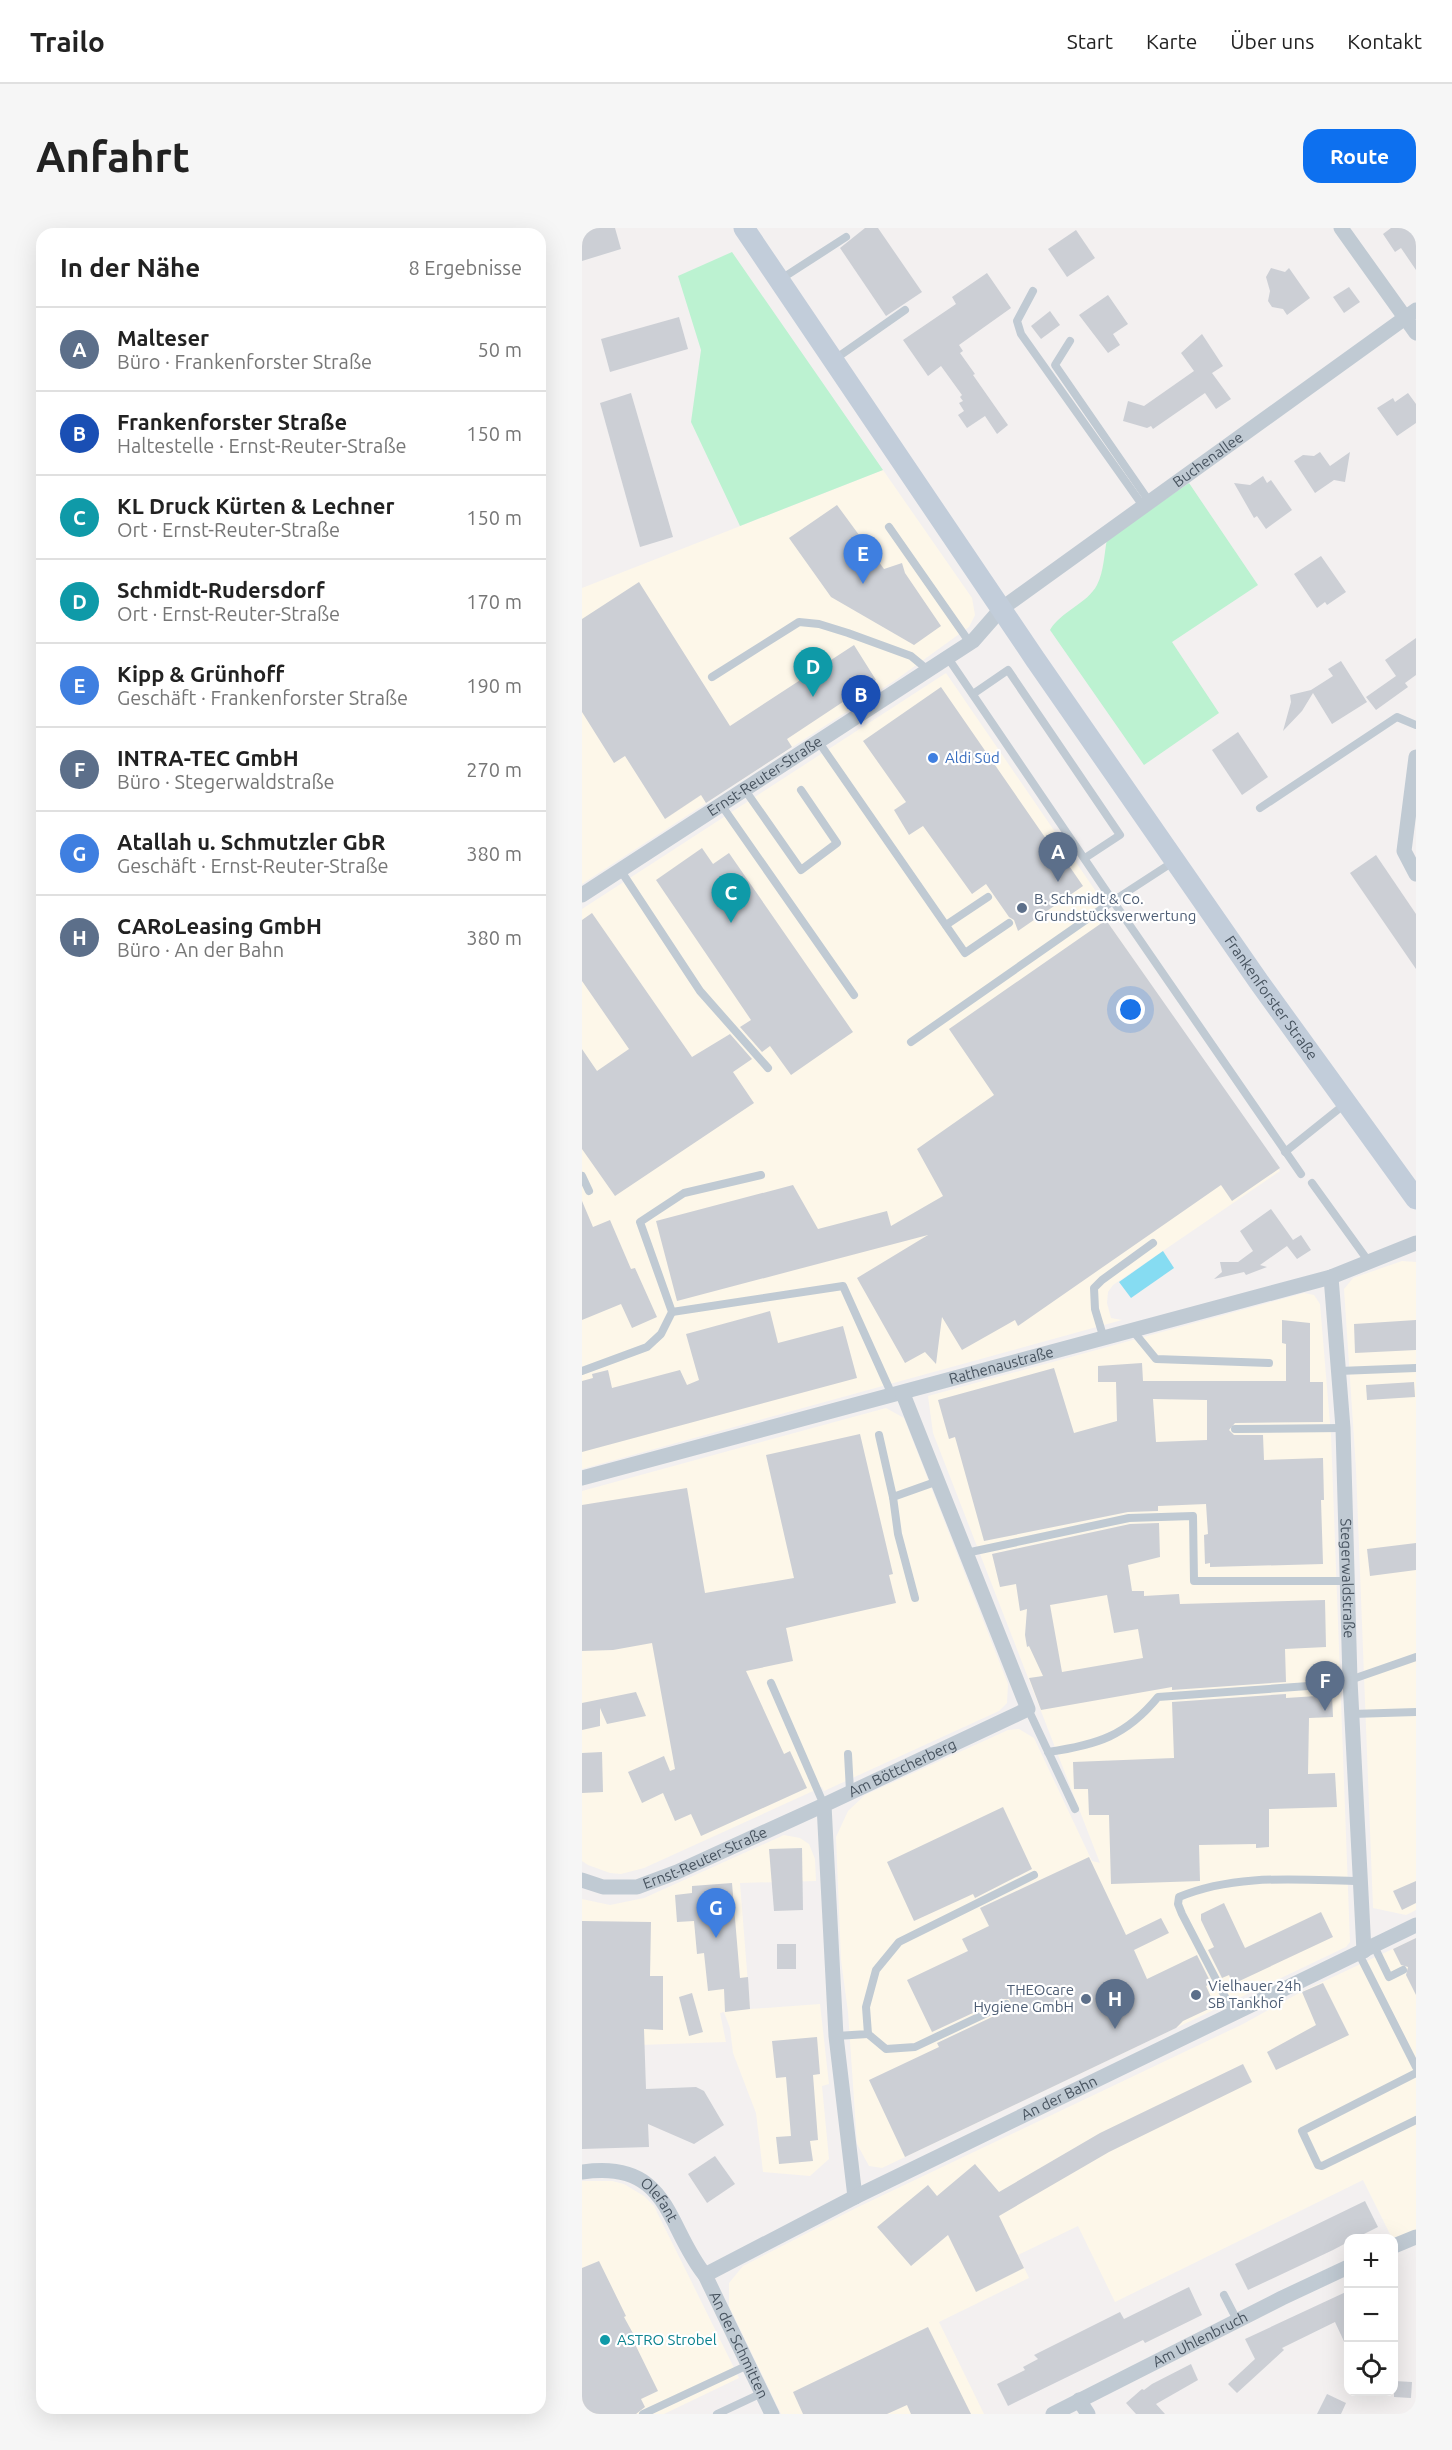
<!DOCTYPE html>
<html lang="de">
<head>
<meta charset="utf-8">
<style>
	body { margin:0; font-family:Ubuntu,sans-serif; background:#f6f6f6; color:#222 }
	.controls { position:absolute; right:18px; bottom:18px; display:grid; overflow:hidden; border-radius:12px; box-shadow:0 6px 24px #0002 }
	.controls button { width:54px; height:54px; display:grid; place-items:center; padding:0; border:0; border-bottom:2px solid #e0e0e0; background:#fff; color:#222; font:30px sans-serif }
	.you { position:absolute; left:549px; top:782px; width:21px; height:21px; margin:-15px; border:4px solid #fff; border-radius:50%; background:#1a73e8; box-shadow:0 0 0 9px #1a73e833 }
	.badge { display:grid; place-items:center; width:39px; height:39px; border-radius:50%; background:#0d70ef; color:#fff; font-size:20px; font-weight:700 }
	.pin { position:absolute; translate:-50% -50px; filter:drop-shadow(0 2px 3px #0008) }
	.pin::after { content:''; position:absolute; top:32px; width:21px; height:18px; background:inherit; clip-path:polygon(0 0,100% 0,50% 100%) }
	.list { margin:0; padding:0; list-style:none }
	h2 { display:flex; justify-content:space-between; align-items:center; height:78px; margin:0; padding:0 24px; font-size:26px }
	h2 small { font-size:20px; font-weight:400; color:#767676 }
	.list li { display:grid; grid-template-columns:39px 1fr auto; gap:18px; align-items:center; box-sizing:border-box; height:84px; padding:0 24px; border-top:2px solid #e0e0e0 }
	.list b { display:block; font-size:22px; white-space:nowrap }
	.list p { margin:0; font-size:20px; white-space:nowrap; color:#767676 }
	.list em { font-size:20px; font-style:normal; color:#767676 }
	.icon { flex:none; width:33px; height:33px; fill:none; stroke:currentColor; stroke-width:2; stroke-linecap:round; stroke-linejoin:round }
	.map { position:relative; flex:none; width:834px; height:2186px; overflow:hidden; border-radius:18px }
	header { display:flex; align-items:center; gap:36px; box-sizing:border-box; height:84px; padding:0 30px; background:#fff; border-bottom:2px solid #e0e0e0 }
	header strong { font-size:28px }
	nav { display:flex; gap:33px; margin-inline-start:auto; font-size:21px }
	.intro { display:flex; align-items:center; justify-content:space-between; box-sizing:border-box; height:144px; padding:0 36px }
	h1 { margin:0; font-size:42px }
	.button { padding:15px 27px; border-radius:18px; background:#0d70ef; color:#fff; font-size:21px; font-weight:700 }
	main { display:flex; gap:36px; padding:0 36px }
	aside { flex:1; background:#fff; border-radius:18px; box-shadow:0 6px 24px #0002 }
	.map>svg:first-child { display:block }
</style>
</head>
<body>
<header>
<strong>Trailo</strong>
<nav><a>Start</a><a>Karte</a><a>Über uns</a><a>Kontakt</a></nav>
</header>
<div class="intro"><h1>Anfahrt</h1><a class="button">Route</a></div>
<main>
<aside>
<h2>In der Nähe<small>8 Ergebnisse</small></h2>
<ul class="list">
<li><span class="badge" style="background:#5c6f8a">A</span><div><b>Malteser</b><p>Büro · Frankenforster Straße</p></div><em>50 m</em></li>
<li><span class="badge" style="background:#1a4fb4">B</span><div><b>Frankenforster Straße</b><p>Haltestelle · Ernst-Reuter-Straße</p></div><em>150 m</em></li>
<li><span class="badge" style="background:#0f9aa8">C</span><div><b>KL Druck Kürten &amp; Lechner</b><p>Ort · Ernst-Reuter-Straße</p></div><em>150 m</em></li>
<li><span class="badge" style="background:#0f9aa8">D</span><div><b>Schmidt-Rudersdorf</b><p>Ort · Ernst-Reuter-Straße</p></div><em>170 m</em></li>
<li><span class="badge" style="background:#3f7fe0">E</span><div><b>Kipp &amp; Grünhoff</b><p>Geschäft · Frankenforster Straße</p></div><em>190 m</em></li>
<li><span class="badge" style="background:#5c6f8a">F</span><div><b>INTRA-TEC GmbH</b><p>Büro · Stegerwaldstraße</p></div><em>270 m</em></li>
<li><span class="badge" style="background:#3f7fe0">G</span><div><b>Atallah u. Schmutzler GbR</b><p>Geschäft · Ernst-Reuter-Straße</p></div><em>380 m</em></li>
<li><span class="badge" style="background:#5c6f8a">H</span><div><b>CARoLeasing GmbH</b><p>Büro · An der Bahn</p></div><em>380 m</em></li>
</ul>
</aside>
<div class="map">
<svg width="834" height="2186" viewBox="0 0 834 2186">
	<rect width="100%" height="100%" fill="#f3f0f0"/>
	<!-- commercial -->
	<g fill="#fdf7e9">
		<polygon points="301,242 390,370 393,387 387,399 315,451 0,656 0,360"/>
		<polygon points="364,445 515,665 509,670 698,943 531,1057 526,1064 525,1075 529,1090 540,1092 0,1241 0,681"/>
		<polygon points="820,1033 834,1034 834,1682 824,1687 791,1680 774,1241 762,1061 771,1050"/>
		<polygon points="722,1065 732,1067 738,1076 749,1207 768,1714 764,1719 300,1940 287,1938 275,1916 266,1784 259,1732 254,1609 266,1583 283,1567 426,1502 437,1501 452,1510 510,1633 518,1635 351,1205 346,1168"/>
		<polygon points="304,1180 322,1190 426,1456 425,1475 417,1483 242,1563 240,1559 62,1640 39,1646 28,1645 6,1637 0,1633 0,1263"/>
		<polygon points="202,1607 218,1610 227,1616 233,1631 234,1653 158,1655 168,1781 238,1776 247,1856 240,1858 247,1931 228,1948 181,1944 174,1885 151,1825 148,1800 142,1784 138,1785 144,1814 0,1819 0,1671 28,1677 62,1670"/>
		<polygon points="834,1710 834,2004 810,2010 781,1952 533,2074 496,1998 436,2027 447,2050 357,2094 402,2186 199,2186 147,2078 147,2055 161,2038 276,1979 661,1796 719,1764"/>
		<polygon points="0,1953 30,1953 42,1956 62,1968 72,1978 157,2150 82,2186 0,2186"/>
	</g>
	<!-- green -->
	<g fill="#bcf2d1">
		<polygon points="150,24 301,242 158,298 109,194 119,122 96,48"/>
		<path d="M 607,255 L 676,357 L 590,414 L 637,485 L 562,537 L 468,402 C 479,383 505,376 515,357 C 522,343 522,327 525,311 Z"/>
	</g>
	<!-- water -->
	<polygon fill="#86dcf2" points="581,1023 592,1040 549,1070 537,1054"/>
	<!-- building -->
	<g fill="#cccfd5" fill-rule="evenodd">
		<polygon points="11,0 33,0 39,21 0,33 0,3"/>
		<polygon points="283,0 296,0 340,64 304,88 258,20"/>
		<polygon points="809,0 834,0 834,42 819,20 813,24 801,6"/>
		<polygon points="494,2 513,30 485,49 466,21"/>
		<polygon points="689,40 703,44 707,40 728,70 705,87 701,81 690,79 686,73 688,63 684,49"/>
		<polygon points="405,45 429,80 377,117 381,123 378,125 393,146 391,147 426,197 415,206 403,188 385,200 376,187 382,183 377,175 381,173 378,169 380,167 359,138 346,148 321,112 374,76 370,69"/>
		<polygon points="767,59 778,74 762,85 751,69"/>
		<polygon points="526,67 546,96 531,106 538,117 526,125 497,87"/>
		<polygon points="468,83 478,97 459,111 449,98"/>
		<polygon points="97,89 106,121 28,144 19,111"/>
		<polygon points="620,106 641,138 630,145 649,171 634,181 623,165 571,201 569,198 565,200 541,193 546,173 562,178 612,143 599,125"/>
		<polygon points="49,165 91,309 58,319 18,175"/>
		<polygon points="826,165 834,176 834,195 815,208 795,180 811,170 813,174"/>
		<polygon points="738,224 748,238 768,224 763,254 752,252 733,265 712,233 721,227 732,228"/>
		<polygon points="681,248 685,255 689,252 710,282 684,301 675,288 672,290 652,255 668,257"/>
		<polygon points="255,277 302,341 320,335 323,345 359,398 332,417 249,369 207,310"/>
		<polygon points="739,328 764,364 745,377 743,374 735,380 712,346"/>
		<polygon points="57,354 148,498 272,417 294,452 205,511 210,519 124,575 119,567 83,591 43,528 32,535 0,484 0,391"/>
		<polygon points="834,410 834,447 823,455 826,459 794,482 784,469 814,448 803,432"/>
		<polygon points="759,433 785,474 750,496 731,465 720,483 701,503 709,474 708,467 729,462 751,448 746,441"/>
		<polygon points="359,459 478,631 481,629 501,658 436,703 432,692 427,689 404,656 390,666 341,598 327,607 312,582 324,574 281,513"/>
		<polygon points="656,504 686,549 660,567 630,522"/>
		<polygon points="120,620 131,636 147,625 271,804 209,847 188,818 180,824 158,799 169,792 74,652"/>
		<polygon points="794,627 834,686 834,741 768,645"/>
		<polygon points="10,685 110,829 148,806 170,831 151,844 172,875 33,968 0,921 0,821 15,843 47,821 0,753 0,692"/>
		<polygon points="524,692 698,940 650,973 639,957 436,1098 433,1092 380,1122 360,1089 354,1136 343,1124 323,1135 275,1050 346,1007 95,1073 74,993 211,957 236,1001 305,983 309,998 361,968 335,921 412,867 367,801"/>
		<polygon points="0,973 11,999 28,992 49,1041 53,1040 75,1089 50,1100 39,1076 0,1092"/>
		<polygon points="689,981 711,1012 719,1007 729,1022 715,1031 705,1018 678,1037 685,1039 664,1047 662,1044 632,1051 640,1044 638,1034 656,1034 671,1023 658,1003"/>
		<polygon points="188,1083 196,1115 261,1098 275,1150 0,1224 0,1153 11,1150 10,1146 26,1142 30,1160 98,1142 105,1157 117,1152 104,1106"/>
		<path d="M 700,1092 L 728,1095 L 728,1154 L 741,1154 L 741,1194 L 653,1195 L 647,1202 L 652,1207 L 681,1207 L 682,1232 L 741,1230 L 742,1272 L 739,1272 L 741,1336 L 628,1339 L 628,1335 L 623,1336 L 622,1307 L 626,1306 L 624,1276 L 576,1278 L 576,1283 L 546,1284 L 402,1313 L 373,1209 L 367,1211 L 356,1172 L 472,1140 L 492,1205 L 535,1193 L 534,1154 L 516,1154 L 516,1138 L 560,1135 L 561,1153 L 704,1153 L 704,1116 L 700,1115 ZM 571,1171 L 625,1172 L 625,1212 L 574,1214 Z"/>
		<polygon points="834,1092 834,1122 773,1125 772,1096"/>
		<polygon points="832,1154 833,1169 785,1172 784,1157"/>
		<polygon points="278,1206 311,1346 307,1347 314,1375 204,1400 211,1433 164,1443 202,1526 208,1523 225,1560 119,1608 109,1586 93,1593 81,1565 60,1575 46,1544 82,1528 88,1543 93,1541 70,1415 31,1422 0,1423 0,1277 105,1260 123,1365 212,1350 184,1227"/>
		<path d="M 577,1295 L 578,1329 L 546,1337 L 550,1363 L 562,1363 L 562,1368 L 597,1366 L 598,1376 L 743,1372 L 744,1419 L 703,1421 L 704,1454 L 590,1462 L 590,1459 L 459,1482 L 447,1450 L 461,1448 L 447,1418 L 445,1419 L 443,1407 L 445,1381 L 438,1383 L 434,1356 L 418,1359 L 410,1326 L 548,1296 ZM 525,1367 L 532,1405 L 556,1401 L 561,1430 L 480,1444 L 468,1377 Z"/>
		<polygon points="834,1315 834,1342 788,1348 785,1321"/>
		<polygon points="54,1464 64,1488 25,1496 18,1480 18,1498 0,1502 0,1475"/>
		<polygon points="704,1466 704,1470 750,1467 751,1489 727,1490 726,1546 753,1545 755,1579 687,1581 687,1619 674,1620 674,1616 617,1617 618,1653 529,1656 527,1587 507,1587 506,1561 492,1561 491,1534 592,1530 590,1474"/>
		<polygon points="20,1524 21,1564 0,1565 0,1525"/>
		<polygon points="421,1579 450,1641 393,1670 391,1666 332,1693 305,1634"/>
		<polygon points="220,1620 221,1682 192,1683 187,1621"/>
		<polygon points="507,1629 544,1707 579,1690 587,1705 552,1722 565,1751 615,1727 629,1755 624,1758 633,1778 601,1793 594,1800 323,1929 287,1852 357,1819 355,1815 427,1781 430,1776 427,1771 421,1771 350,1804 325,1752 386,1723 380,1711 407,1698 398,1680"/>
		<polygon points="834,1653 834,1675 820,1682 811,1663"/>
		<polygon points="150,1655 158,1750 166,1749 168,1781 143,1784 142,1761 126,1763 122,1725 115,1726 112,1693 95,1694 93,1667 110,1665 110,1658"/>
		<polygon points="642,1675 663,1720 739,1684 751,1709 651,1756 647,1747 640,1750 626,1722 632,1719 619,1692 619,1686"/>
		<polygon points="0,1693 69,1694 68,1748 81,1748 81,1802 62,1801 64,1861 114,1859 122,1863 142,1897 112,1916 66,1896 67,1919 0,1921"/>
		<polygon points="834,1710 834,1767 824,1747 826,1739 819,1737 811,1721"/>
		<rect x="195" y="1716" width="19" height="25"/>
		<polygon points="741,1755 767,1807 694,1842 685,1824 734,1797 720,1764"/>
		<polygon points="110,1765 121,1804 107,1808 97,1769"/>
		<polygon points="235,1809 238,1846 231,1847 236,1912 228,1913 231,1933 197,1936 194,1909 209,1908 204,1849 194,1850 190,1813"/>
		<polygon points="661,1836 670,1854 527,1924 417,1988 442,2040 394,2064 366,2007 329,2038 295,1999 346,1957 355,1968 393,1936 417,1964 518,1905"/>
		<polygon points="133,1928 153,1956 125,1975 106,1946"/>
		<polygon points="783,1973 796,1999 774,2010 766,2010 766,2014 751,2022 666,2062 653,2036"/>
		<polygon points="17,2033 44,2088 42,2089 53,2109 50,2110 76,2163 59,2171 63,2179 54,2186 0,2186 0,2040"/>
		<polygon points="607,2059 620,2087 563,2115 561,2112 426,2178 415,2156 443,2142 441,2139 456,2131 452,2127 538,2084 542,2091"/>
		<polygon points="766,2063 766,2122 753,2094 700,2120 702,2122 655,2165 646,2156 673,2131 663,2111"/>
		<polygon points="346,2099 389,2186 329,2186 325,2177 305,2186 221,2186 211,2164"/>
		<polygon points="609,2136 616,2152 574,2176 583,2186 554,2186 544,2175 560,2161 562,2162 570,2156"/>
		<polygon points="812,2153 830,2154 829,2170 812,2169"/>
		<polygon points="745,2166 764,2175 759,2186 735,2186"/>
	</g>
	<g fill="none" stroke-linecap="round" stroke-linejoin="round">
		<!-- lane -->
		<g stroke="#c0cad3" stroke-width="8">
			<polyline points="199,51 264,9"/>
			<polyline points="451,63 435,93 439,106 561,278"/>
			<polyline points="488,113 473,137 567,273"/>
			<polyline points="253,131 323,82"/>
			<polyline points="307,299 388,415"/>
			<polyline points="130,449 217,394 237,396 266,405 329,428 346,442"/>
			<polyline points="391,466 426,442 538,607 503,630"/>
			<polyline points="236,513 383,725 427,695"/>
			<polyline points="163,562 219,642 255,615 219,562"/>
			<polyline points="140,578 272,767"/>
			<polyline points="678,580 815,489 834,497"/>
			<polyline points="591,634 531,673 719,946"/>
			<polyline points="39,643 118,763 186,840"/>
			<polyline points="364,697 406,669"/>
			<polyline points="329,814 531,673 366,430"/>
			<polyline points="703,924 763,876"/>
			<polyline points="0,948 7,963"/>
			<polyline points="730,955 787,1034"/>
			<polyline points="90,1084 261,1058 311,1169"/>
			<polyline points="551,1103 574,1131 687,1135"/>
			<polyline points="522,1111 513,1081 512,1060 520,1052 571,1015"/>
			<polyline points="0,1143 65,1119 79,1106 90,1084 58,994 102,965 179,947"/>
			<polyline points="757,1143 834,1140"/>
			<polyline points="653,1201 761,1200"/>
			<polyline points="297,1207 311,1269"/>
			<polyline points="384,1325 547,1290 611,1288 612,1353 765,1353"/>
			<polyline points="333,1370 316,1306 311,1269 356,1253"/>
			<polyline points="768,1452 834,1429"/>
			<polyline points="189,1455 242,1577"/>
			<polyline points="446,1481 493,1581"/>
			<polyline points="770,1486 834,1484"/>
			<path d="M 466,1524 C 515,1517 544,1508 576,1469 L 768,1455"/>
			<polyline points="266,1526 268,1563"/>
			<polyline points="792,1718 807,1749 821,1742"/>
			<polyline points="777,1726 834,1839"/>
			<path d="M 652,1786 L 600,1686 L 596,1676 L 597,1669 C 654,1645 718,1652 778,1653"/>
			<polyline points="286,1806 304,1821 333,1819 424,1776"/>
			<polyline points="254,1808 286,1806 284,1779 294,1742 317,1714 452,1647"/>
			<polyline points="834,1845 720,1903 736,1937 740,1938 834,1892"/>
			<polyline points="642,2067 655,2092"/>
			<polyline points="61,2186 166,2137"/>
			<polyline points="135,2186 180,2165"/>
		</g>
		<!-- street -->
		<g stroke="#c0cad3" stroke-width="15">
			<polyline points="759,0 834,105"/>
			<polyline points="834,529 822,623 834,646"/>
			<path id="s1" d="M 0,667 L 391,413 L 419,381 L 834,82"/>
			<path id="s2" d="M 749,1049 L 761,1200 L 768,1452 L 782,1723"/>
			<path id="s3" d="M 0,1250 L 749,1049 L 834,1015"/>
			<path id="s4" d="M 0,1652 L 21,1659 L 55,1659 L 95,1644 L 242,1577"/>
			<path id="s5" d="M 0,1944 C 88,1931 84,1999 123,2047 L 190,2186"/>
			<path id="s6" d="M 273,1969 L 254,1808 L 242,1577 L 446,1481 L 321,1166"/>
			<polyline points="812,2018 834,2009"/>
			<path id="s7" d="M 123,2047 L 273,1969 L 834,1697"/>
			<polyline points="497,2172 506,2186"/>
			<path id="s8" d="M 471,2186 L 700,2070 L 766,2039"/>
		</g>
		<!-- secondary -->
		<path stroke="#c2cdda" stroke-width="21" id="s9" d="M 162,0 L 453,431 L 677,754 L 834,971"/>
	</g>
	<!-- markers -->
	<circle fill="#3f7fe0" stroke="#fff" stroke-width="2" cx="351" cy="530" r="6"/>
	<g fill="#5c6f8a" stroke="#fff" stroke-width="2">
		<circle cx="440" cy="680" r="6"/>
		<circle cx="614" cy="1767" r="6"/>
		<circle cx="504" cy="1771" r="6"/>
	</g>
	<circle fill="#0f9aa8" stroke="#fff" stroke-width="2" cx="23" cy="2112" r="6"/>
	<g text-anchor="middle" stroke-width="4.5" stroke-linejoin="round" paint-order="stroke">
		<!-- street labels -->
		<g font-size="15" fill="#47535f" stroke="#fff">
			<text dy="5" stroke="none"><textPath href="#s1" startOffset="764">Buchenallee</textPath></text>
			<text dy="5" stroke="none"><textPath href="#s1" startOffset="218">Ernst-Reuter-Straße</textPath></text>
			<text dy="5" stroke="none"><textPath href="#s9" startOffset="933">Frankenforster Straße</textPath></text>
			<text dy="5" stroke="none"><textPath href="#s3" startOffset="434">Rathenaustraße</textPath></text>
			<text dy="5" stroke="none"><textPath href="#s2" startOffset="302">Stegerwaldstraße</textPath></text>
			<text dy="5" stroke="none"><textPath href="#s6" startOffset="480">Am Böttcherberg</textPath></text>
			<text dy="5" stroke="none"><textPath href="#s4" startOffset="130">Ernst-Reuter-Straße</textPath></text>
			<text dy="5" stroke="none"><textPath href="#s7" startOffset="396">An der Bahn</textPath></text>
			<text dy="5" stroke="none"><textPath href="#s5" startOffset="88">Olefant</textPath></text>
			<text dy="5" stroke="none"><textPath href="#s8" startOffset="165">Am Uhlenbruch</textPath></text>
			<text dy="5" stroke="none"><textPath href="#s5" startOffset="254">An der Schmitten</textPath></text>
		</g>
		<!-- shop labels -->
		<g font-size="15" fill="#366cbe" stroke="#fff" text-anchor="start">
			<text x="363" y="535">Aldi Süd</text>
		</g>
		<!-- service labels -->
		<g font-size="15" fill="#4e5e75" stroke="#fff" text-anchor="start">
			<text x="452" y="676">B. Schmidt &amp; Co.<tspan x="452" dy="17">Grundstücksverwertung</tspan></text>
			<text x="626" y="1763">Vielhauer 24h<tspan x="626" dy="17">SB Tankhof</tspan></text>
			<text x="492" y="1767" text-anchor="end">THEOcare<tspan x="492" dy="17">Hygiene GmbH</tspan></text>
		</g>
		<!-- culture labels -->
		<g font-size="15" fill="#0d838f" stroke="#fff" text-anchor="start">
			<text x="35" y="2117">ASTRO Strobel</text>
		</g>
	</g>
</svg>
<div class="controls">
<button>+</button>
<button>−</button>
<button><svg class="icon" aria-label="locate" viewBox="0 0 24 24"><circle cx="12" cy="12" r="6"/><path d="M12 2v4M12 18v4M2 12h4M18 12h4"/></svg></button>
</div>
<div class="you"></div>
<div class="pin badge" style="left:476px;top:654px;background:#5c6f8a">A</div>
<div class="pin badge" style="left:279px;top:497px;background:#1a4fb4">B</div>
<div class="pin badge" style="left:149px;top:695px;background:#0f9aa8">C</div>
<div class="pin badge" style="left:231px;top:469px;background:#0f9aa8">D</div>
<div class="pin badge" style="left:281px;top:356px;background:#3f7fe0">E</div>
<div class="pin badge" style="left:743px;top:1483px;background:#5c6f8a">F</div>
<div class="pin badge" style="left:134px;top:1710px;background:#3f7fe0">G</div>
<div class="pin badge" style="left:533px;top:1801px;background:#5c6f8a">H</div>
</div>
</main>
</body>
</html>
